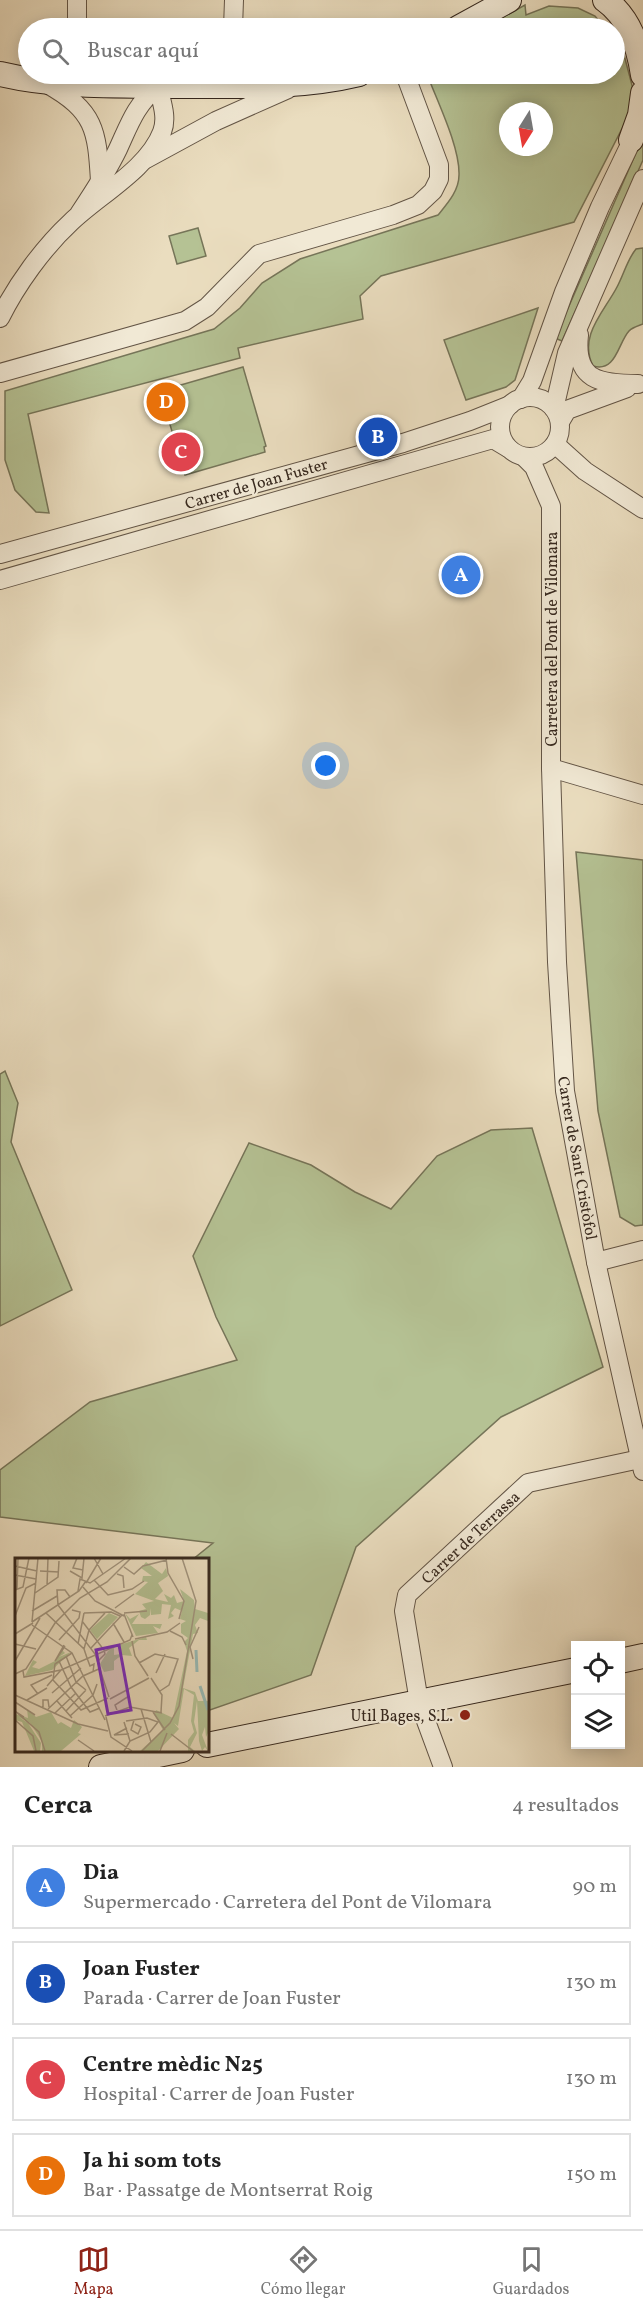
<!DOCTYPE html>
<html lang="es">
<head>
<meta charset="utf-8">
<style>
	body { margin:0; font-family:Vollkorn,serif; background:#f2f2f2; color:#222 }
	.controls { position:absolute; right:18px; bottom:18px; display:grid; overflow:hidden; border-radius:0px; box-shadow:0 3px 15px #0003 }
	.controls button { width:54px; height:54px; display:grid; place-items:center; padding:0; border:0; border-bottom:2px solid #e0e0e0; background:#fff; color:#222; font:30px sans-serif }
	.compass { position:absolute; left:499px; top:102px; width:54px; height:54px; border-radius:50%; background:#fff; box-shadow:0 3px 15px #0003; rotate:191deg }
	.you { position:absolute; left:326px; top:766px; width:21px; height:21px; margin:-15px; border:4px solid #fff; border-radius:50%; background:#1a73e8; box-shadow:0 0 0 9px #1a73e833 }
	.badge { display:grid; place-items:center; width:39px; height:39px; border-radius:50%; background:#8f2418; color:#fff; font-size:20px; font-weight:700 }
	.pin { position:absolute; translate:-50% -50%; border:3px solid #fff; box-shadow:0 2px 6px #0006 }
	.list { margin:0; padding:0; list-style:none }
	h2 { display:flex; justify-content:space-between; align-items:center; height:78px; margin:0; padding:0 24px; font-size:26px }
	h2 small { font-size:20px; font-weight:400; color:#767676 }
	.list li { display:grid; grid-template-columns:39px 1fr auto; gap:18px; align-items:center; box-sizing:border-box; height:84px; margin:0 12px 12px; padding:0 12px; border:2px solid #e0e0e0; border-radius:0px }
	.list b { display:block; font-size:22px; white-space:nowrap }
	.list p { margin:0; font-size:20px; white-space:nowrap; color:#767676 }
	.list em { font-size:20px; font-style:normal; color:#767676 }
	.icon { flex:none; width:33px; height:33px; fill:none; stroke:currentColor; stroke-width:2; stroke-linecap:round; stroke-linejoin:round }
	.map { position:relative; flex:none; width:643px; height:1767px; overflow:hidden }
	.search { position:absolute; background:#fff; box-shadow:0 3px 15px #0003; left:18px; right:18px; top:18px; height:66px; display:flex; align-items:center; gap:15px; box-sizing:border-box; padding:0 21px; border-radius:33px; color:#767676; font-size:22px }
	.sheet { height:462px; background:#fff }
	nav { display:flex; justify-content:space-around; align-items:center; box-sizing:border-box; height:84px; border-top:2px solid #e0e0e0; background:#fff; font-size:16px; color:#767676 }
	nav a { display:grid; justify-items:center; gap:3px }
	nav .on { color:#8f2418 }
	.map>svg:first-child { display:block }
</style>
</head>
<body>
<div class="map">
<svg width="643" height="1767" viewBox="0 0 643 1767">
	<rect width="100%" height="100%" fill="#eaddbf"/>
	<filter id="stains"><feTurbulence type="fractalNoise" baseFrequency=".00333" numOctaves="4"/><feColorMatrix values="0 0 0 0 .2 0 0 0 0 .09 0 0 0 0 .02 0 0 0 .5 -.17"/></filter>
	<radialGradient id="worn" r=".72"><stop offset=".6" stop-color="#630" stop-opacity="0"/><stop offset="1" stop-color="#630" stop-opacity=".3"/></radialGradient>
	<!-- green -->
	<g fill="#b5c294" stroke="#767559" stroke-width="1.5" fill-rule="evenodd">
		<polygon points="525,5 526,15 549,6 578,8 595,16 605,28 483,28"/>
		<path d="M 615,41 L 623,51 L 633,89 L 629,115 L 574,222 L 381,276 L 360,296 L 363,319 L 238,348 L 240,358 L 28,414 L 49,513 L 36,512 L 15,490 L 5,460 L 5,391 L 214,329 L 240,308 L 262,283 L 300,259 L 438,215 C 447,204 459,191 459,175 C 460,147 437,101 427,74 L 614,74 ZM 508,111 L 544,111 L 544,147 L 508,147 Z"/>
		<polygon points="643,137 643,160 562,341 555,338"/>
		<polygon points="198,228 206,256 177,264 169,236"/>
		<path d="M 643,248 L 643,324 C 638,326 633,327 629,331 C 618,343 616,373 593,366 C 578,336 604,312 617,287 C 624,274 627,260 636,249 Z"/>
		<polygon points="538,308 515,380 506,387 466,400 444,340"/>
		<polygon points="243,367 266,446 264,447 265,452 185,475 160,391"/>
		<polygon points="576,852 643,860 643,1225 635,1226 620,1217 598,1111"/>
		<polygon points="5,1071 18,1103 11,1142 72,1290 0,1326 0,1074"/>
		<polygon points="532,1128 603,1367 501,1417 356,1547 311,1675 207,1711 207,1560 192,1560 213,1543 0,1517 0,1470 90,1402 237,1360 216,1317 193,1256 249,1143 311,1165 355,1192 391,1209 437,1156 491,1130"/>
	</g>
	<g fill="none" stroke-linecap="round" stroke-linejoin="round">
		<defs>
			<g id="street">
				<polyline points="77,28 77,0"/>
				<polyline points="233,28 234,0"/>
				<path d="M 47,84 C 95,111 97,130 100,181"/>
				<polyline points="146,159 216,121 288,89"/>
				<path d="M 0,318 C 17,284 43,248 71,222 C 99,195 148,169 162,132 C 168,117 161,101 158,86 C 135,106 130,123 118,149 C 107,172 93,193 79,214"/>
				<path d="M 579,335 C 574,381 600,384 638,384"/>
				<polyline points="0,373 185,321 207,307 259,254 393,215 418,205 433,191 439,179 439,165 405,74"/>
				<circle cx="530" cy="427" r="30"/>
				<polyline points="521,399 532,381 564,292 600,207 637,130"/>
				<polyline points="554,409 567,353 643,179"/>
				<polyline points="560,422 567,410 627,388"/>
				<polyline points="555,444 585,471 643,509"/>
				<polyline points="524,457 534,467 551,506 551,768 557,962 565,1091 596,1262 643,1471"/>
				<polyline points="0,554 403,443 470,421 510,405"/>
				<polyline points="0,580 493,439 508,448"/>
				<polyline points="551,768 643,795"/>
				<polyline points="596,1262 643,1250"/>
				<polyline points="443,1767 419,1702 404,1611 407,1595 528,1483 640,1459"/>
			</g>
			<g id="secondary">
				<path d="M 605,0 C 629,17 639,48 643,75"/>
				<polyline points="458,28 509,0"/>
				<path d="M 0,74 C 58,88 122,85 182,86 C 240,86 301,88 359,74"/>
				<polyline points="631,140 640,115 643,93"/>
				<polyline points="620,1661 643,1656"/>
				<polyline points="207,1745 576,1670"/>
				<polyline points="101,1767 182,1750"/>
			</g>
		</defs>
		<!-- street casing -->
		<use href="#street" stroke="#635546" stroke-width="20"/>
		<!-- secondary casing -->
		<use href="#secondary" stroke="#36281e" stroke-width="26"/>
		<!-- street -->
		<use href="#street" stroke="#f1e9d5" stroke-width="18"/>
		<!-- secondary -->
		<use href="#secondary" stroke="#f1e9d5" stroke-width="24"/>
	</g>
	<!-- markers -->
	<circle fill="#8f2418" stroke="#f1e9d5" stroke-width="2" cx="465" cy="1715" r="6"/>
	<g text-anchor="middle" stroke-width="4.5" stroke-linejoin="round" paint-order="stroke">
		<!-- street labels -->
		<g font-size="16" fill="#36281e" stroke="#f1e9d5">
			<text transform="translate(256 483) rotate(-16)" y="6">Carrer de Joan Fuster</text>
			<text transform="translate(551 639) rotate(-90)" y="6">Carretera del Pont de Vilomara</text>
			<text transform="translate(578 1158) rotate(80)" y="6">Carrer de Sant Cristòfol</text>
			<text transform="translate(470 1537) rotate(-43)" y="6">Carrer de Terrassa</text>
		</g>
		<!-- poi labels -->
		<g font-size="16" fill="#36281e" stroke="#f1e9d5" text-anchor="end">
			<text x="453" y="1721">Util Bages, S.L.</text>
		</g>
	</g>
	<!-- overview -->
	<g transform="translate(15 1558)">
		<rect width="194" height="194" fill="#eaddbf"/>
		<path d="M 131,4 L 147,16 L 151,10 L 153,18 L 143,25 L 148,33 L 140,41 L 153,44 L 149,36 L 156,40 L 159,37 L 162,45 L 169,43 L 165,31 L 179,42 L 180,51 L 193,55 L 193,63 L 185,60 L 180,67 L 183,75 L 178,76 L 168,130 L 180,134 L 183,143 L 193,143 L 193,175 L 191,179 L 190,169 L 187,177 L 193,193 L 190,189 L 187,193 L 184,183 L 182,143 L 179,164 L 182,175 L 175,189 L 180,193 L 173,193 L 173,182 L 179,174 L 176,163 L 179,137 L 169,131 L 163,168 L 159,165 L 164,171 L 143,193 L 125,193 L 148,172 L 139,156 L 141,152 L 158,160 L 172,93 L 169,84 L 173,80 L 166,75 L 166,66 L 171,63 L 165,61 L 167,53 L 160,50 L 156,55 L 159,58 L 153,61 L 156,47 L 147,46 L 146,56 L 136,57 L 136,50 L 135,57 L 130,61 L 126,59 L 124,53 L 131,51 L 127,46 L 139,43 L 120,36 L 133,24 L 127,23 L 128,18 L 137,18 L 126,10 ZM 94,55 L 103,59 L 82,81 L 75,72 ZM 110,55 L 115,61 L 124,56 L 117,66 L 147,66 L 145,71 L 138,68 L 143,75 L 121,78 ZM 131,79 L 132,82 L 124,82 L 114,90 L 117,98 L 107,97 L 99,103 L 99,112 L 89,114 L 85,106 L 93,93 L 99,89 L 99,97 L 106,96 L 104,87 ZM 47,92 L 50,95 L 44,99 L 56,94 L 37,112 L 10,118 L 18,102 L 22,104 L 17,109 L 24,111 L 40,103 ZM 12,151 L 21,159 L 36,154 L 43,166 L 46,164 L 56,170 L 59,162 L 67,169 L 63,175 L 66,176 L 46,193 L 27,193 L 27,184 L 23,177 L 15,165 L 4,159 L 13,165 L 26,185 L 25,193 L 19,193 L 7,164 L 0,162 L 0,156 L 13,160 Z" fill="#b5c294"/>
		<path fill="none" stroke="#98bbb6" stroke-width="3" d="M 181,92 L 182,114M 185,128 L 193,152"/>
		<path fill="none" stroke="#a2957f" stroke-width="1.5" d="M 62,0 L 58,10 L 68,12M 79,0 L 88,16M 151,0 L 153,15 L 169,43 L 164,61M 0,8 L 22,13M 109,9 L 119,16 L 128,8 L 152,2M 25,13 L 44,14M 55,13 L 67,20 L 69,0M 102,16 L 108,18 L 109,30M 0,17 L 21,21M 79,22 L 93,37 L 117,31 L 129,23M 71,25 L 86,0M 32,28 L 33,0M 68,29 L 80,43 L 109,58M 2,31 L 3,0M 0,32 L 8,29 L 14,0M 63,33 L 65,21 L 75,25 L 111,0M 20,35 L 43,19 L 44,3M 55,39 L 50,32 L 42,32 L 43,47 L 80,96 L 94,139M 100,50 L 119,36M 17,53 L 42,38M 31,55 L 69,91 L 72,100M 69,55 L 96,54 L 105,58M 109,55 L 132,53M 109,56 L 118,79M 0,58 L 11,30 L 21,25M 67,63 L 89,92 L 90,96 L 83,103M 17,64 L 23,0M 17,64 L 64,33 L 71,23M 98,65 L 109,84M 17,67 L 57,95 L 90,162M 74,72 L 90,55M 155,73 L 167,79 L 171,87M 0,76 L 18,65M 120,81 L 152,74 L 165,65M 44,82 L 64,60 L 65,54 L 57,52M 117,83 L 120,98 L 133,118M 0,86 L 21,91M 63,86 L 69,55M 49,87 L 40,103 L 50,88M 76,90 L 107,57M 69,91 L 74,72M 51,98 L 61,124 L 71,132M 72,100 L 75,108 L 79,106 L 78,114M 178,101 L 175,89 L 184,69M 0,103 L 25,60M 44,103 L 56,129 L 75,154 L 85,150M 124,105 L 140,96 L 163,101 L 154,127 L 145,133M 8,113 L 9,119 L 46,112 L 115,82 L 117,77M 141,115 L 150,96M 0,116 L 11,111 L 40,65 L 65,40 L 92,24 L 116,0M 136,120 L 147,137 L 146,154M 38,122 L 66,152 L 93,140M 38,122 L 40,106 L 57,95M 32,128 L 46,112M 37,135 L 66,110M 23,136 L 16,127 L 37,117M 0,137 L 63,166 L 93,173M 95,141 L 134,120M 12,142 L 32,130M 42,143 L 57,160M 0,144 L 20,157M 28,149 L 28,142 L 33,142 L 34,149M 33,151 L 68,118 L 86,110M 126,151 L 136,184M 102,152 L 100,147 L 114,138M 51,153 L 71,132M 138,154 L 150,172M 40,155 L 61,135M 55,158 L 78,137 L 82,126M 90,158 L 115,149 L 147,155M 9,159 L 0,153 L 24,174 L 30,193M 91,159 L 96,179 L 117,193M 0,162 L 18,178 L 21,193M 119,162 L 116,172 L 123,176 L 126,169 L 120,166M 109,164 L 115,183M 112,170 L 99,177 L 114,176M 156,176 L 178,193M 63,182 L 79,193M 109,193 L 115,183 L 135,174 L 143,164 L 132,160 L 111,163M 127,193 L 155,165 L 164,148 L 181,43 L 167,0M 145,193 L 152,175"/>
		<path fill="#7b2cbf" fill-opacity="0.15" stroke="#7b2cbf" stroke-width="3" d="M 104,87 L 116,152 L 93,156 L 81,92 Z"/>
		<rect width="194" height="194" fill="none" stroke="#36281e" stroke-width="3"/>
	</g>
	<rect width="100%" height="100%" filter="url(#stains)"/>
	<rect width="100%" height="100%" fill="url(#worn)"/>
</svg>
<div class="controls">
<button><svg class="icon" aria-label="locate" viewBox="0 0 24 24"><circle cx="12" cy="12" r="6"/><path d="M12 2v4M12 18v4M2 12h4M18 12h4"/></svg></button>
<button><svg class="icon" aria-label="layers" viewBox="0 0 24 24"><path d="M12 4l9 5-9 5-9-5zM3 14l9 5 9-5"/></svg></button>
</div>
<svg class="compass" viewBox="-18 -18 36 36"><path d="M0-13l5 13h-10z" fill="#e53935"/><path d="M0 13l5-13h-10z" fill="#767676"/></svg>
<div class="you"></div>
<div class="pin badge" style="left:461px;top:575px;background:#3f7fe0">A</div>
<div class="pin badge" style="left:378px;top:437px;background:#1a4fb4">B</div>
<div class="pin badge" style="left:181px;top:452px;background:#e0444e">C</div>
<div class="pin badge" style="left:166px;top:402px;background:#e8710a">D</div>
<div class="search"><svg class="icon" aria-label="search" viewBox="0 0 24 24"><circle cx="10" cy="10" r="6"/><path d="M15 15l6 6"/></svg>Buscar aquí</div>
</div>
<section class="sheet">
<h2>Cerca<small>4 resultados</small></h2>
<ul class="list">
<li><span class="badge" style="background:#3f7fe0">A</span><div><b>Dia</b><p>Supermercado · Carretera del Pont de Vilomara</p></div><em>90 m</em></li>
<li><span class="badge" style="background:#1a4fb4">B</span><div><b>Joan Fuster</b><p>Parada · Carrer de Joan Fuster</p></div><em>130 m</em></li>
<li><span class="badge" style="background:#e0444e">C</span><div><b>Centre mèdic N25</b><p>Hospital · Carrer de Joan Fuster</p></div><em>130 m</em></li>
<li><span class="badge" style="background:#e8710a">D</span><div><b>Ja hi som tots</b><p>Bar · Passatge de Montserrat Roig</p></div><em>150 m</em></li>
</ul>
</section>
<nav>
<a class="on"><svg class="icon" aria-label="map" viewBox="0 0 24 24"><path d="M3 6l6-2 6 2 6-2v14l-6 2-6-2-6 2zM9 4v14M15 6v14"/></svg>Mapa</a>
<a><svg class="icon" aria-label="directions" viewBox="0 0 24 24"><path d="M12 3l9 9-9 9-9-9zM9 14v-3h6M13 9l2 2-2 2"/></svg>Cómo llegar</a>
<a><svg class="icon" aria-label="saved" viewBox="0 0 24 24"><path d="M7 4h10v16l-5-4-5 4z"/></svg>Guardados</a>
</nav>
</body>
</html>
